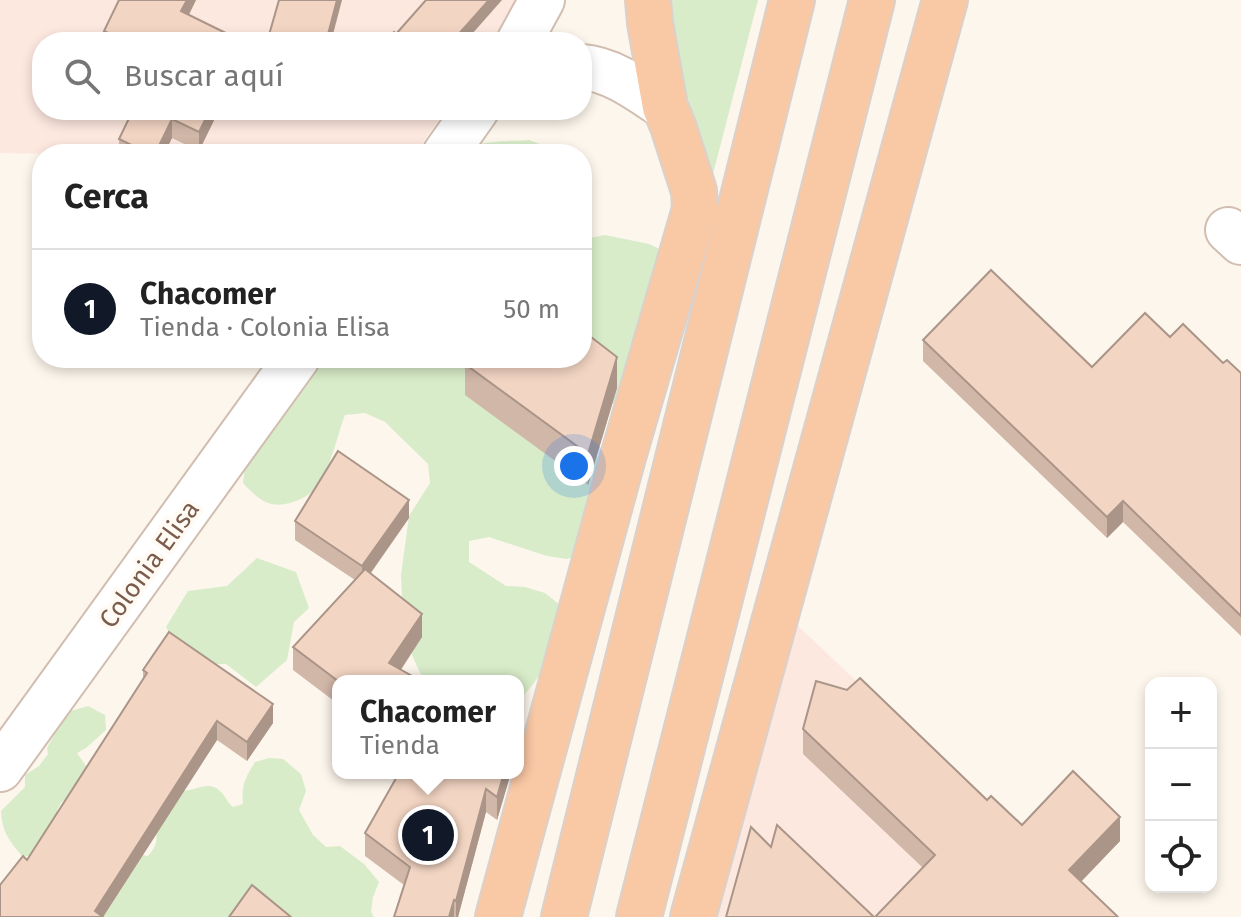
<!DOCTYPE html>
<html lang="es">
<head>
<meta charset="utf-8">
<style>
	body { margin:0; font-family:"Fira Sans",sans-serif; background:#f2f2f2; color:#222 }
	.controls { position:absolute; right:24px; bottom:24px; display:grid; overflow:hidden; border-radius:16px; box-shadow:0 4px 12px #0003 }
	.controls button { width:72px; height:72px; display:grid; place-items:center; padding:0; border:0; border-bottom:2px solid #e0e0e0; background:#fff; color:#222; font:40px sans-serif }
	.you { position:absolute; left:574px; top:466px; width:28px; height:28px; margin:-20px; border:6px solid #fff; border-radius:50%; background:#1a73e8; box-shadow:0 0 0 12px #1a73e833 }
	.badge { display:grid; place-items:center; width:52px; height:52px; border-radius:50%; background:#111827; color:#fff; font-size:26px; font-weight:700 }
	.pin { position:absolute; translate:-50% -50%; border:4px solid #fff; box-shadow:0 2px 8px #0006 }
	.popup { position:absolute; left:332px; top:675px; width:192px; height:104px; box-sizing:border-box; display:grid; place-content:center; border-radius:16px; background:#fff; filter:drop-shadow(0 2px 6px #0005); font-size:26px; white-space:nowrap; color:#767676 }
	.popup b { font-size:30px; color:#222 }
	.popup::after { content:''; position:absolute; left:50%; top:100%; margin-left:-16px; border:16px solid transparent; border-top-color:#fff }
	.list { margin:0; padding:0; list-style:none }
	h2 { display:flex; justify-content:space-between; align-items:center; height:104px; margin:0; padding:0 32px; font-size:34px }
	h2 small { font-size:26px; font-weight:400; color:#767676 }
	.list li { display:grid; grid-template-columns:52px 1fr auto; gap:24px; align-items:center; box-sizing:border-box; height:120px; padding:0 32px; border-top:2px solid #e0e0e0 }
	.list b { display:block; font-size:30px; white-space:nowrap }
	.list p { margin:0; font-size:26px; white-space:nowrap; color:#767676 }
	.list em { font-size:26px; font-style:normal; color:#767676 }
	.icon { flex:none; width:44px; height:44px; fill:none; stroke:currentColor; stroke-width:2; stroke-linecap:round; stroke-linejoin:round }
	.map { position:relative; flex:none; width:1241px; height:917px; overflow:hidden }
	.search { position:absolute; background:#fff; box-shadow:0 4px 12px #0003; left:32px; top:32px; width:560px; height:88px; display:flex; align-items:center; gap:20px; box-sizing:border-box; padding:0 28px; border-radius:32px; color:#767676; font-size:30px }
	.panel { position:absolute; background:#fff; box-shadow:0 4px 12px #0003; left:32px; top:144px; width:560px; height:224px; border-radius:32px }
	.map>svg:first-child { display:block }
</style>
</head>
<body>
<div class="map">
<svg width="1241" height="917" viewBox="0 0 1241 917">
	<rect width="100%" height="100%" fill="#fdf6ec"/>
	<!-- commercial -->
	<g fill="#fde8e0">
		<polygon points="0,0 520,0 492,42 42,42 42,110 445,110 415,154 49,154 0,153"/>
		<polygon points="794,622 1106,917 713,917"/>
	</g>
	<!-- green -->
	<g fill="#d8ecc9">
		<polygon points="656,0 758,0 713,174 680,124"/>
		<path d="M 529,140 L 547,147 L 549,154 L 460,154 C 475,139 509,142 529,140 Z"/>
		<polygon points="605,235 649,244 670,254 626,404 604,404 582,358 582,237 585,239"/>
		<path d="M 313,358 L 482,358 L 590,443 L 620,502 L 586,552 L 567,559 L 547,556 L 489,537 L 469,541 L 469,562 L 506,586 L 525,587 L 545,593 L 560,605 C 551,643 550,673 518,700 L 518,681 L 427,681 L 420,673 L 412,655 L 409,614 L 402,596 L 401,575 L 409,516 L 430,483 L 428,464 L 385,422 L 365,413 L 345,415 C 337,436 329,475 314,490 C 306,498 295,502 285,504 C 267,508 255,496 243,483 L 250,424 Z"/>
		<polygon points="257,558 296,572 309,608 294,622 287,660 256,687 226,664 187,664 166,627 188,591 227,586"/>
		<path d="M 88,706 L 105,715 L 106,730 L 86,748 L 77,753 L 86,766 L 86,779 L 61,803 L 57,810 L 58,819 L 42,842 L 30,856 L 22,856 C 9,840 2,832 1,811 L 25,787 L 25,775 L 39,766 L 48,754 L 47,748 L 67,712 Z"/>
		<path d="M 269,758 L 283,759 L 301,774 L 306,791 L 299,810 L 313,835 L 326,847 L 340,846 L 364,864 L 379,882 L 373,897 L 371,912 L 374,917 L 97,917 L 134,854 L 148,856 C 157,846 158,839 155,827 L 175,790 C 178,790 186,791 189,790 C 200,788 211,781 221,792 C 226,797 227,802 233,807 L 243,804 C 241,786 245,778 255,762 Z"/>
	</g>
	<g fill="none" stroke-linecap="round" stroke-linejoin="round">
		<defs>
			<polyline id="minor" points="1228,230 1241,242"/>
			<g id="tertiary">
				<polyline points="519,42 542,0"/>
				<path d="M 582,67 C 612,69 641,91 665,107"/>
				<polyline points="445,154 476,110"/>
				<polyline points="0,769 297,358"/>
			</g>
			<g id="trunk">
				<polyline points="498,917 623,457 695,209 694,191 673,126 665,107 650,23 648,0"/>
				<polyline points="564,917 792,0"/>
				<polyline points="639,917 872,0"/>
				<polyline points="693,917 945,0"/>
			</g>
		</defs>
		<!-- minor casing -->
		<use href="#minor" stroke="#d1beb0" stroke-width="48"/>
		<!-- tertiary casing -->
		<use href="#tertiary" stroke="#d1beb0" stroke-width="48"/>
		<!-- trunk casing -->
		<use href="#trunk" stroke="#dad1cd" stroke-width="48"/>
		<!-- minor -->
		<use href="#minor" stroke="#fff" stroke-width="44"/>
		<!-- tertiary -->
		<use href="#tertiary" stroke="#fff" stroke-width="44"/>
		<!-- trunk -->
		<use href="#trunk" stroke="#f9c8a4" stroke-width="44"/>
	</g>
	<!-- wall -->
	<g fill="#d1b7a8">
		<polygon points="119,0 196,0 189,15 244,42 104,42 104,31"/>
		<polygon points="133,110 219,110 199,151 172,138 164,154 119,154 119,139"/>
		<polygon points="1170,337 1223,363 1241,373 1241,636 1123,522 1107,538 923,361 923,340 1092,367"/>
		<polygon points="465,364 617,388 588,485 465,395"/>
		<polygon points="409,518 371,573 422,637 401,670 338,681 338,704 293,670 293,647 355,580 295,540 295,521"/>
		<polygon points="143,670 273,723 247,761 217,740 103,917 27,860 143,679"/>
		<polygon points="803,729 987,800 1022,825 1120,841 1081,882 922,867 803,754"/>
		<polygon points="399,773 511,773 497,820 486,812 458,917 394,917 404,885 365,856 365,833"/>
	</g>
	<!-- shaded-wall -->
	<g fill="#aa9588">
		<polygon points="187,0 196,0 181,30 181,11"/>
		<polygon points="337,0 342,0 331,42 326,42"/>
		<polygon points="489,0 502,0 465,42 457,42 457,36"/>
		<polygon points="210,110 219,110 199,151 199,132"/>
		<polygon points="172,119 172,138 164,154 155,154"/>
		<polygon points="617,357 617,388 588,485 588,454"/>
		<polygon points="409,500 409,518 362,585 362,566"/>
		<polygon points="1123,501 1123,522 1107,538 1107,517"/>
		<polygon points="422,614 422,637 393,681 389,663"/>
		<polygon points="273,704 273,723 247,761 247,742"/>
		<polygon points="521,715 521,738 518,748 518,725"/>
		<polygon points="217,721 217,740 103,917 95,911"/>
		<polygon points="504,773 511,773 497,820 497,797"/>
		<polygon points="486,789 486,812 458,917 456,917 456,901"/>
		<polygon points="1120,817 1120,841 1069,894 1069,870"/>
		<polygon points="454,900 454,917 449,917"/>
	</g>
	<!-- building -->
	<g fill="#f3d5c3" stroke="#aa9588" stroke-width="2">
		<polygon points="119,0 187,0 181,11 244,42 126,42 104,31"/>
		<polygon points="279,0 337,0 326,42 267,42"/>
		<polygon points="426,0 489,0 457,36 456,35 449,42 385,42 394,32 396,34"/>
		<polygon points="133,110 210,110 199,132 172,119 155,154 150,154 119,139"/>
		<polygon points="991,270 1092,367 1145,313 1170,337 1183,324 1223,363 1227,360 1241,373 1241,616 1123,501 1107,517 923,340"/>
		<polygon points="582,330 617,357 588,454 465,364 470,358 582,358"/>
		<polygon points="338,451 409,500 362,566 295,521"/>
		<polygon points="365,569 422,614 389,663 421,681 338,681 293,647"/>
		<polygon points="169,632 273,704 247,742 217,721 95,911 103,917 0,917 0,885 23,856 27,860 147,673 143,670"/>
		<polygon points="860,678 987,800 991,796 1022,825 1073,771 1120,817 1069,870 1118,917 875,917 935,855 803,729 816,681 847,690"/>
		<polygon points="399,773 504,773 497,797 486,789 456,901 454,900 449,917 394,917 410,867 365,833"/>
		<polygon points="777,825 874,917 726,917 751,827 771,847"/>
		<polygon points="252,885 291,917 229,917"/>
	</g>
	<g text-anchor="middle" stroke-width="8" stroke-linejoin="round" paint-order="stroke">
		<!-- street labels -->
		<g font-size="26" fill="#7a5c4d" stroke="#fffaf3">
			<text transform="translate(149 564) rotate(-54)" y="9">Colonia Elisa</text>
		</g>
	</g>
</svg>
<div class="controls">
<button>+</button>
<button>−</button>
<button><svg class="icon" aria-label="locate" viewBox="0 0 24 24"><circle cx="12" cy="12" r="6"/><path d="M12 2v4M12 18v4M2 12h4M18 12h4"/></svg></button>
</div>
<div class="you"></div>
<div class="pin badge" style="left:428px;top:835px">1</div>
<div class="popup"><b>Chacomer</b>Tienda</div>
<div class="search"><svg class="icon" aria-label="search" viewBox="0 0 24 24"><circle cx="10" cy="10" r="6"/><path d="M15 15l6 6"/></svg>Buscar aquí</div>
<section class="panel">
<h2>Cerca<small></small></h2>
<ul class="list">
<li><span class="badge">1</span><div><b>Chacomer</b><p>Tienda · Colonia Elisa</p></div><em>50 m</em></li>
</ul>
</section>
</div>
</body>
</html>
